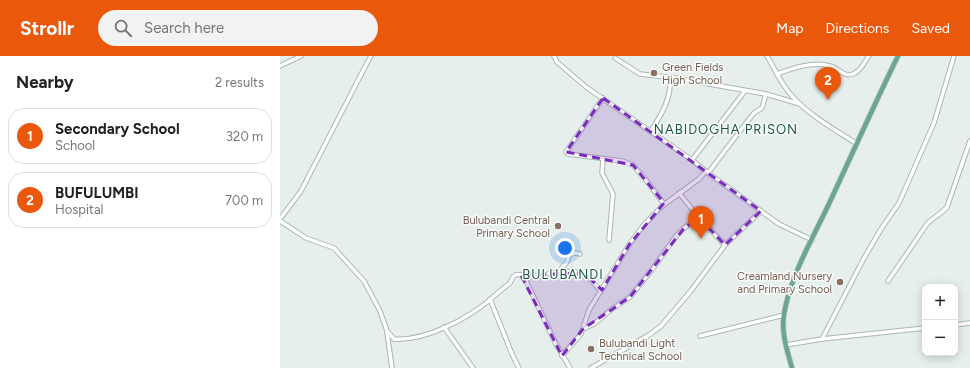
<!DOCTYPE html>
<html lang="en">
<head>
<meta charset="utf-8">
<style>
	body { margin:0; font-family:Figtree,sans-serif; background:#f2f2f2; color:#222 }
	.controls { position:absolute; right:12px; bottom:12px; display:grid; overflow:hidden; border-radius:8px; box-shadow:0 2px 10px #0003 }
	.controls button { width:36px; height:36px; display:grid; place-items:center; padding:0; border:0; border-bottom:1px solid #e0e0e0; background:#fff; color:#222; font:20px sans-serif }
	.you { position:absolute; left:285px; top:192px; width:14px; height:14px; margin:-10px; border:3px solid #fff; border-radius:50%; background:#1a73e8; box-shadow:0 0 0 6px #1a73e833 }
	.badge { display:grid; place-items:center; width:26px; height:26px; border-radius:50%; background:#ea580c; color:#fff; font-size:13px; font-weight:700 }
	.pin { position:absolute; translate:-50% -33px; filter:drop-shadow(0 1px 2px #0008) }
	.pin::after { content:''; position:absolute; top:21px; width:14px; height:12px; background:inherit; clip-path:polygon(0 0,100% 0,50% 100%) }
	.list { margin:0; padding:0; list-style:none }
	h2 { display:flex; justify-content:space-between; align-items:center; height:52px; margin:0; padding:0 16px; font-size:17px }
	h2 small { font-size:13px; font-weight:400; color:#767676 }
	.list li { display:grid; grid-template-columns:26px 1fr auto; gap:12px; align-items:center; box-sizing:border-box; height:56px; margin:0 8px 8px; padding:0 8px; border:1px solid #e0e0e0; border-radius:16px }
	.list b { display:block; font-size:15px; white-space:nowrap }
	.list p { margin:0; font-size:13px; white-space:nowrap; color:#767676 }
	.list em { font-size:13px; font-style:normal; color:#767676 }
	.icon { flex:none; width:22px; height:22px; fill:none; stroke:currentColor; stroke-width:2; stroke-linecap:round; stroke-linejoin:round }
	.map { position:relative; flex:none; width:690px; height:312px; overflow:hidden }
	header { display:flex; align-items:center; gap:24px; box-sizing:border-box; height:56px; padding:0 20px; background:#ea580c; color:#fff }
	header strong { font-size:19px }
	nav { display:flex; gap:22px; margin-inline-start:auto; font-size:14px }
	.search { width:280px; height:36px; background:#f2f2f2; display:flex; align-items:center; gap:10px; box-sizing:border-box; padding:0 14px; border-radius:22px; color:#767676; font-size:15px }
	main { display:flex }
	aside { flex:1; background:#fff }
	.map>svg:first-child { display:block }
</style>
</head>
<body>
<header>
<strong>Strollr</strong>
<div class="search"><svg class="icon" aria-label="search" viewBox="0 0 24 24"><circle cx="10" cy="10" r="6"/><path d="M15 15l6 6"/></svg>Search here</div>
<nav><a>Map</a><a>Directions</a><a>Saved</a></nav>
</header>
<main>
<aside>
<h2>Nearby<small>2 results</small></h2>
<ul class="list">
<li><span class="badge">1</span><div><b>Secondary School</b><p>School</p></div><em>320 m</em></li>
<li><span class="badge">2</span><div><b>BUFULUMBI</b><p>Hospital</p></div><em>700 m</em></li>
</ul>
</aside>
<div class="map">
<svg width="690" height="312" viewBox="0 0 690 312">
	<rect width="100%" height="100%" fill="#e6efeb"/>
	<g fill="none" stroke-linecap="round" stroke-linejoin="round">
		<defs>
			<g id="minor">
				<polyline points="274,0 277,6 306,31 412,104 428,117 499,168 532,184"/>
				<path d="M 487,0 C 495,13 501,28 512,40 C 530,60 554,73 577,88"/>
				<polyline points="335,2 360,18 395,22 486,38 520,48"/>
				<polyline points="0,10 21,0"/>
				<path d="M 497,18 C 513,12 533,5 550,10 C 559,12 565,23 575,17 C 581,14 585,5 589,0"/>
				<polyline points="323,42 286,96 288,98 342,105 353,109 366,124 384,148"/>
				<path d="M 371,75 C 381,59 392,42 390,22"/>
				<polyline points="323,104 322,117 333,138 329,184"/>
				<polyline points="412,104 465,35"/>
				<polyline points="428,117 463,71 474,57 482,52 486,38"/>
				<polyline points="399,137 420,163 445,189"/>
				<polyline points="0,163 21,135 87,7 91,0"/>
				<path d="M 0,165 L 26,182 L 54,192 L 84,225 L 100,255 L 107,275 L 114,283 C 146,285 187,263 211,243 C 217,237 224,232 230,227 C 232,224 232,221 235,219 C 238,218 238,218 241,219 L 246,225 L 276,288 L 290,312"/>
				<path d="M 278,216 C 302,214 306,218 321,235"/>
				<polyline points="241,219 245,218 260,220 278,216 287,206 289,199 295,197 300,198"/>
				<path d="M 608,225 L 647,168 C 654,161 661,158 667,151 L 690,85"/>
				<polyline points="210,243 232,298 239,312"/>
				<polyline points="675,269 690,267"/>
				<polyline points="164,271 193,312"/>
				<polyline points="303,273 314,268 332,253 350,241 371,215 396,180 405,171 420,163"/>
				<polyline points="107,276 112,312"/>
				<polyline points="420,280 504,259"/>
				<polyline points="542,283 583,204 601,173 619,147 654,67 674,0"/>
				<polyline points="506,289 542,283 645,272"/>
				<polyline points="282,300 301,278 309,254 349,189 362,171 381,151 419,123 426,115"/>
				<polyline points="311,312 369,279 381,270 410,236 445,189 481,155"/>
			</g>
			<path id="major" d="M 512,312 C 507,294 501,277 504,258 C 510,222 530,187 546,154 C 570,103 593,51 618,0"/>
		</defs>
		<!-- minor casing -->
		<use href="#minor" stroke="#a8b8b2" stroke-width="5.5"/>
		<!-- major casing -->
		<use href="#major" stroke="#c2cac8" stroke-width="6"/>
		<!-- minor -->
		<use href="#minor" stroke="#fff" stroke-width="3.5"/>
		<!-- major -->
		<use href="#major" stroke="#6aa596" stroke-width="4.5"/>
	</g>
	<!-- marked area -->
	<path fill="#7b2cbf" fill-opacity="0.2" stroke="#7b2cbf" stroke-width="3" stroke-dasharray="8 5" stroke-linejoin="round" d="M 323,42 L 481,155 L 445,189 L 420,163 L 405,171 L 350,241 L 303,273 L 282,300 L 241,219 L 300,217 L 306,219 L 322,234 L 349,189 L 384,147 L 353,109 L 286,96 Z"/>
	<!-- markers -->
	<g fill="#8d6e63" stroke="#f7fbf9" stroke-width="1.5">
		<circle cx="374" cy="17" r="4"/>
		<circle cx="278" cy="170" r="4"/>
		<circle cx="560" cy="226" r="4"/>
		<circle cx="311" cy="293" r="4"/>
	</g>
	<g text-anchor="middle" stroke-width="3" stroke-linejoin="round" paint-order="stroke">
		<!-- education labels -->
		<g font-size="11" fill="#785e54" stroke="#f7fbf9" text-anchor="start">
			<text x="382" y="15">Green Fields<tspan x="382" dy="13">High School</tspan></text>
			<text x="270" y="168" text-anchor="end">Bulubandi Central<tspan x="270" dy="13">Primary School</tspan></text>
			<text x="552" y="224" text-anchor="end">Creamland Nursery<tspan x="552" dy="13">and Primary School</tspan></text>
			<text x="319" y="291">Bulubandi Light<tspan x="319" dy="13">Technical School</tspan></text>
		</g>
		<!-- quarter labels -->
		<g font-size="13" letter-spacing="1" fill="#1f5548" stroke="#f7fbf9">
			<text x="446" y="78">NABIDOGHA PRISON</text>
			<text x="283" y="223">BULUBANDI</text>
		</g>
	</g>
</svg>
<div class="controls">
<button>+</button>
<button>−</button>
</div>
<div class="you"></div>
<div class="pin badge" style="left:421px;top:183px">1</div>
<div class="pin badge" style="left:548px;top:44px">2</div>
</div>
</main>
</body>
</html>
